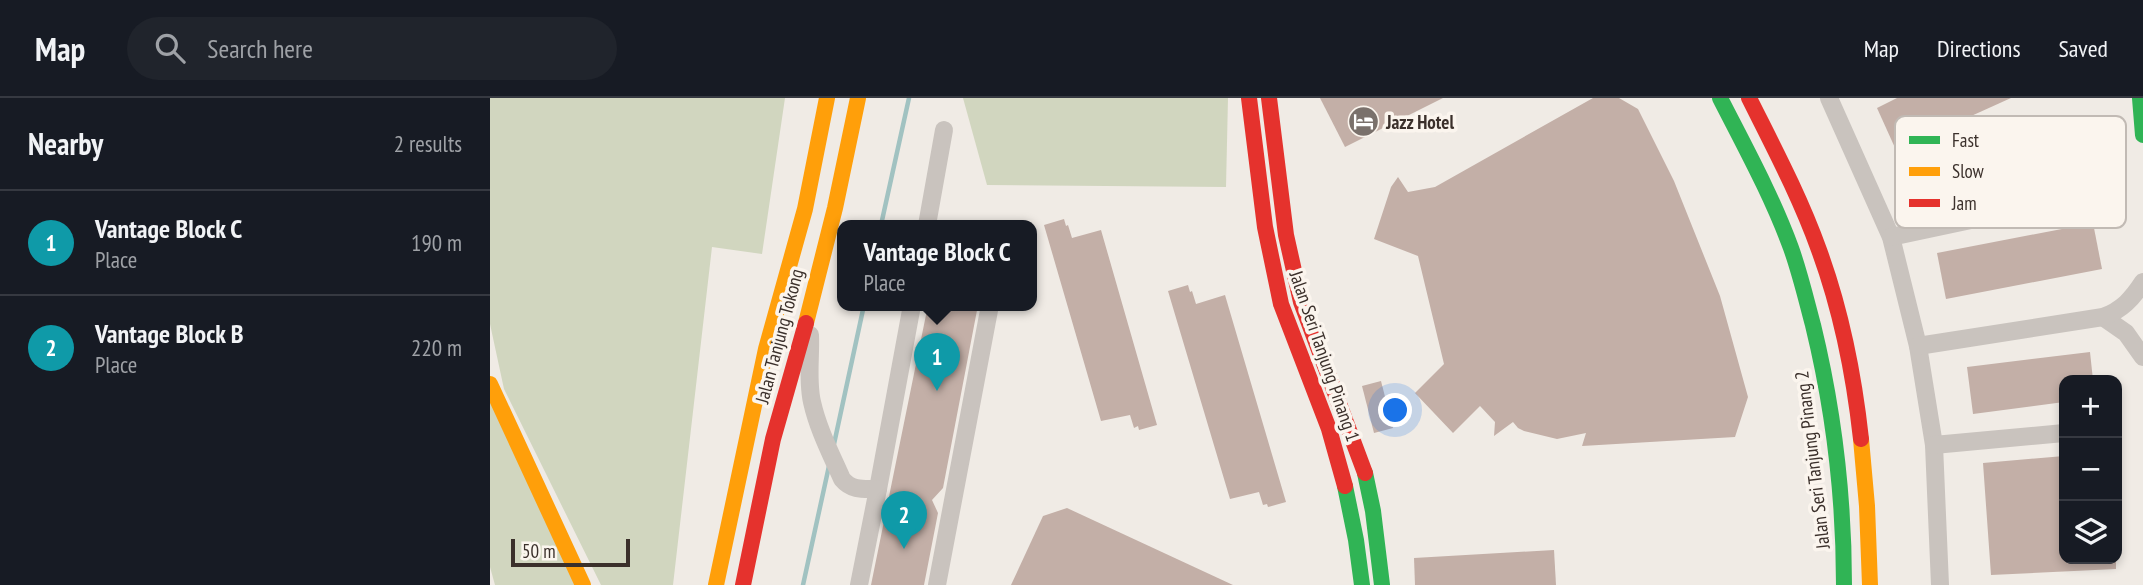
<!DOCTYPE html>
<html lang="en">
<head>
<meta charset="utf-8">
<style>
	body { margin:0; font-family:"PT Sans Narrow",sans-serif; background:#20242c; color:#f1f3f6 }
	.controls { position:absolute; right:21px; bottom:21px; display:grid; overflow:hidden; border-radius:14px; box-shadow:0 4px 10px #0003 }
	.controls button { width:63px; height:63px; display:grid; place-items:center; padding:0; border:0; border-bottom:2px solid #363941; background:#171b24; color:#f1f3f6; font:35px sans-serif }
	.scale { position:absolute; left:21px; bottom:18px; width:119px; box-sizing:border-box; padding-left:7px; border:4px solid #3b302b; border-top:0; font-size:19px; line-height:24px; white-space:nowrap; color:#3b302b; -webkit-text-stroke:5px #fbf5ee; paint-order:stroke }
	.you { position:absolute; left:906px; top:313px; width:24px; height:24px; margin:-18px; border:5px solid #fff; border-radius:50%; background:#1a73e8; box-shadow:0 0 0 10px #1a73e833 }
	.badge { display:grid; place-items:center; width:46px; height:46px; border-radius:50%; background:#b45309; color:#fff; font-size:23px; font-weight:700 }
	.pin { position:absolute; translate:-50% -58px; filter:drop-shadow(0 2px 4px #0008) }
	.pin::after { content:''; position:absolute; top:37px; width:24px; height:21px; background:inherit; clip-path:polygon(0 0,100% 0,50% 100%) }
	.popup { position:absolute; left:347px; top:122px; width:200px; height:91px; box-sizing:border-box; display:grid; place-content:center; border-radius:14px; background:#171b24; filter:drop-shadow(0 2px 5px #0005); font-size:23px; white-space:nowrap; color:#9ea1a6 }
	.popup b { font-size:26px; color:#f1f3f6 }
	.popup::after { content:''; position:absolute; left:50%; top:100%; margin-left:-14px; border:14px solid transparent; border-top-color:#171b24 }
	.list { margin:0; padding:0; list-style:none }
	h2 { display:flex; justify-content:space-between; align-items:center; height:91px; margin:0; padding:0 28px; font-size:30px }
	h2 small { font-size:23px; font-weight:400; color:#9ea1a6 }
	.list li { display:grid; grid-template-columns:46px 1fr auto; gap:21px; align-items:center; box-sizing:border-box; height:105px; padding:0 28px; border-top:2px solid #363941 }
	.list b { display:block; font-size:26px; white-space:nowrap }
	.list p { margin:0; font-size:23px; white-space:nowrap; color:#9ea1a6 }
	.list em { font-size:23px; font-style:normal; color:#9ea1a6 }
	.icon { flex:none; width:38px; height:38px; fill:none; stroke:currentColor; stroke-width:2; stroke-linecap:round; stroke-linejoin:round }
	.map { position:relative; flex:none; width:1653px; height:487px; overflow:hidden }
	header { display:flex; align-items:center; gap:42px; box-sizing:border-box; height:98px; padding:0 35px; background:#171b24; border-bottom:2px solid #363941 }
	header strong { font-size:33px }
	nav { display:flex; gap:38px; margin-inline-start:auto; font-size:24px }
	.search { width:490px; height:63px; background:#20242c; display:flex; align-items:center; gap:18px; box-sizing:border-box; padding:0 24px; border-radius:38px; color:#9ea1a6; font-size:26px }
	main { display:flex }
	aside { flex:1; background:#171b24 }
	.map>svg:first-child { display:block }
</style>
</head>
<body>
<header>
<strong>Map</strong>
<div class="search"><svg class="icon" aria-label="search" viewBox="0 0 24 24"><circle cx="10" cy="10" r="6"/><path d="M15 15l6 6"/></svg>Search here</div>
<nav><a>Map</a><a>Directions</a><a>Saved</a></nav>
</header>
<main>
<aside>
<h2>Nearby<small>2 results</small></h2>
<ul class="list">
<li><span class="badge" style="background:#0f9aa8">1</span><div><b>Vantage Block C</b><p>Place</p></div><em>190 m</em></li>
<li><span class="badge" style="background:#0f9aa8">2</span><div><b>Vantage Block B</b><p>Place</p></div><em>220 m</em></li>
</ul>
</aside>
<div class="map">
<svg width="1653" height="487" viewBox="0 0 1653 487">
	<rect width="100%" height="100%" fill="#f0ebe5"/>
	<!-- green -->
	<g fill="#d1d6bf">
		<polygon points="0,0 295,0 272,156 222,149 183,487 111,487 14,291 0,226"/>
		<polygon points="473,0 738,0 736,89 497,87"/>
		<polygon points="0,297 85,487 5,487 0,469"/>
	</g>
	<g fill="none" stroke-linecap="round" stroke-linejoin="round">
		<!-- stream -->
		<g stroke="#a1c2c1" stroke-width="4.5">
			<polyline points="391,127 419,0"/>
			<polyline points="344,346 374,207"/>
			<polyline points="313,487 339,368"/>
		</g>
	</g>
	<!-- building -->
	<g fill="#c3afa7">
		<polygon points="830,0 953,0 855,49"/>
		<polygon points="1103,0 1129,0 1148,11 1184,83 1230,198 1258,299 1245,339 1092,348 1096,335 1067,341 1034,333 1028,330 1023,324 1004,338 1005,324 990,308 963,335 925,295 954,266 928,158 884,141 901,89 908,79 918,94 945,89"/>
		<polygon points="1407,0 1521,0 1406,52 1387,10"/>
		<polygon points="1594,18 1605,65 1434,105 1423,59"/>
		<polygon points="574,121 576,128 578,127 582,140 611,132 667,327 649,332 648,328 644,330 640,317 611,323 554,127"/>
		<polygon points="1603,125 1612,171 1456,201 1447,155"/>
		<polygon points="698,187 700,194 702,193 706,206 735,197 796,404 778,409 777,406 773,407 769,394 740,401 678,193"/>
		<polygon points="438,207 488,207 453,390 442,402 448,415 434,487 381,487"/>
		<polygon points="1600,254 1603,282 1574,282 1574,304 1483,316 1477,269"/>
		<polygon points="891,283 903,330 884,335 872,288"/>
		<polygon points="1574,358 1574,461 1626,461 1626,471 1501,477 1493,365"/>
		<polygon points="577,410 743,487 521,487 553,418"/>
		<polygon points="1064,452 1066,487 925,487 924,460"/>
	</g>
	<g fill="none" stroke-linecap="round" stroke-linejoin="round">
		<!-- street -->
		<g stroke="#c9c3be" stroke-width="18">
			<polyline points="1339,0 1401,139 1428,248 1444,347 1450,487"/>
			<polyline points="437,127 454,32"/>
			<polyline points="1401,139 1599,97"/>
			<polyline points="1613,219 1636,235 1653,259"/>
			<path d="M 320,237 C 321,259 317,282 322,304 C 328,331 341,356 352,381 C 362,393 374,391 388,391 L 422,207"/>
			<path d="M 1428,248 L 1613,219 C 1632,212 1642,201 1653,184"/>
			<polyline points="1444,347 1574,335"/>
			<polyline points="369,487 388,391"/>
			<polyline points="447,487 500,207"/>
		</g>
		<!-- fast -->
		<g stroke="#30b455" stroke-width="16">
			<path d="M 1230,0 C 1255,49 1282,98 1301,150 C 1310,175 1316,201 1323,227 C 1344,313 1354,399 1354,487"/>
			<polyline points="1650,0 1653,37"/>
			<polyline points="875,375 883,413 892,487"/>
			<polyline points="855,388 866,442 872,487"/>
		</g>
		<!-- slow -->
		<g stroke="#ff9f0a" stroke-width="16">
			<polyline points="316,225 345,110 368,0"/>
			<polyline points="0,286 93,487"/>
			<polyline points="1371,341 1377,408 1380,487"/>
			<polyline points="226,487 276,251 315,111 337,0"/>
		</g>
		<!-- jam -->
		<g stroke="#e5322d" stroke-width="16">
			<polyline points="759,0 775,129 791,206 839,331 855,388"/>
			<polyline points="779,0 796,137 811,204 875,375"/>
			<path d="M 1259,0 C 1284,50 1310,99 1329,152 C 1351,212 1364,277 1371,341"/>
			<polyline points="253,487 283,341 316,225"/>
		</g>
	</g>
	<!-- icons -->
	<defs>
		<symbol id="hotel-disc" viewBox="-11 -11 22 22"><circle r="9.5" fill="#7a716c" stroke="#fbf5ee"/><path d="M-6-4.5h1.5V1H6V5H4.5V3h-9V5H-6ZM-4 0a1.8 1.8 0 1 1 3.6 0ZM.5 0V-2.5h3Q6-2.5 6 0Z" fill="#fff"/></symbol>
	</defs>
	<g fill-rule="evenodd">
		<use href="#hotel-disc" x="856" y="6" width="35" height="35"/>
	</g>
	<g text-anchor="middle" stroke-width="7" stroke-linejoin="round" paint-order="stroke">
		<!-- poi labels -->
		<g font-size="19" font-weight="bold" fill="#3b302b" stroke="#fbf5ee" text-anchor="start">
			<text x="896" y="31">Jazz Hotel</text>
		</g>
		<!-- street labels -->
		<g font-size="19" fill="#3b302b" stroke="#fbf5ee">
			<text transform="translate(289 238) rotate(-75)" y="7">Jalan Tanjung Tokong</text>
			<text transform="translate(835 258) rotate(71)" y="7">Jalan Seri Tanjung Pinang 1</text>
			<text transform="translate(1322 362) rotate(-97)" y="7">Jalan Seri Tanjung Pinang 2</text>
		</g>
	</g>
	<!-- legend -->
	<rect x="1405" y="18" width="231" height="112" rx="10" fill="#fbf5ee" stroke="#c1bab4" stroke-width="2"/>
	<rect x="1419" y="38" width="31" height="8" fill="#30b455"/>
	<rect x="1419" y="69" width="31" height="9" fill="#ff9f0a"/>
	<rect x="1419" y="101" width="31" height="8" fill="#e5322d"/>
	<g font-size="19" fill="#3b302b">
		<text x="1462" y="49">Fast</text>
		<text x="1462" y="80">Slow</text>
		<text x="1462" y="112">Jam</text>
	</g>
</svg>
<div class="controls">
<button>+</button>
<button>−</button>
<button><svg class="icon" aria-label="layers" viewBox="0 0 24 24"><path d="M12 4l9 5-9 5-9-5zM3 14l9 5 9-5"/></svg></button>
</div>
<div class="scale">50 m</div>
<div class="you"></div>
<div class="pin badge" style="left:447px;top:293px;background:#0f9aa8">1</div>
<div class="popup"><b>Vantage Block C</b>Place</div>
<div class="pin badge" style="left:414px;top:451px;background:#0f9aa8">2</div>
</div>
</main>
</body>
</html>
